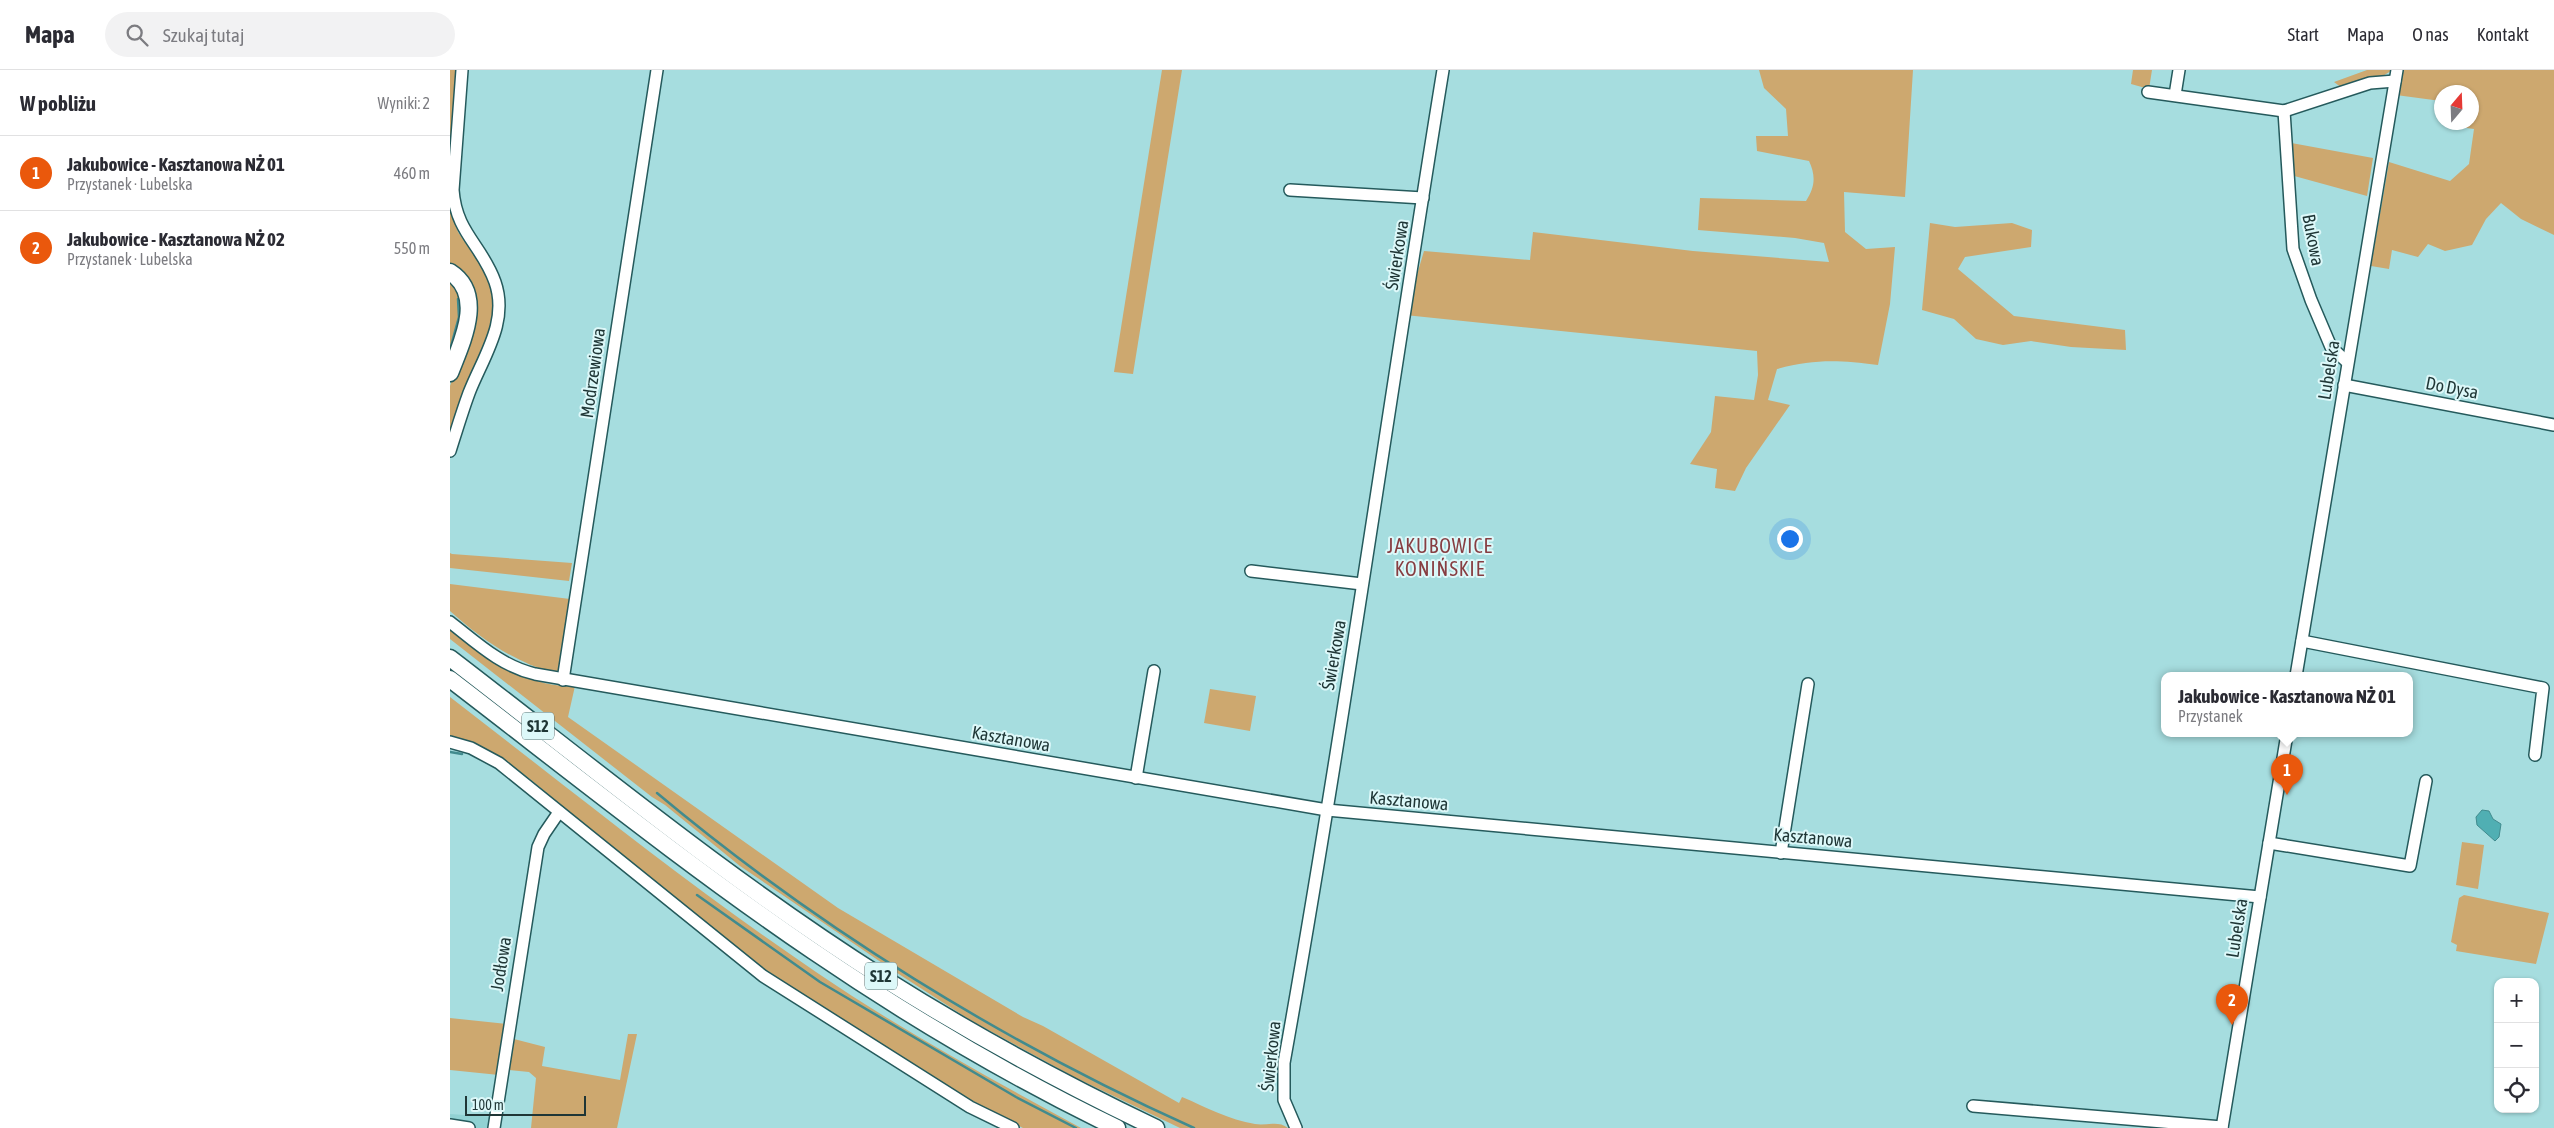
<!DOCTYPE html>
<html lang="pl">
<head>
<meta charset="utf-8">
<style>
	body { margin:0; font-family:"Asap Condensed",sans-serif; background:#f2f2f3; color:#2b2b33 }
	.controls { position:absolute; right:15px; bottom:15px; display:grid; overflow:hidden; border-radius:10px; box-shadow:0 1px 4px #0004 }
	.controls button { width:45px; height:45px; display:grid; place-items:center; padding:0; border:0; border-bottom:1px solid #e1e1e2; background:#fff; color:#2b2b33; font:25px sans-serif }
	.compass { position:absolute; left:1984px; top:15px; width:45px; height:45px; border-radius:50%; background:#fff; box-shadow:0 1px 4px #0004; rotate:19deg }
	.scale { position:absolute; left:15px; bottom:12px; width:121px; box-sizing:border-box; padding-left:5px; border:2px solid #1f3636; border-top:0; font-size:14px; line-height:18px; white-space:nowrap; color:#1f3636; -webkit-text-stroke:4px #ddf8f9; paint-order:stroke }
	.you { position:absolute; left:1339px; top:468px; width:18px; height:18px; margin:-12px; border:4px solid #fff; border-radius:50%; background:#1a73e8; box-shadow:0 0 0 8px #1a73e833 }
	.badge { display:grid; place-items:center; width:32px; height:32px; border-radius:50%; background:#ea580c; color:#fff; font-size:16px; font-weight:700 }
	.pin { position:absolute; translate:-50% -41px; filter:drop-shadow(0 1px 2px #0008) }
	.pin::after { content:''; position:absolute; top:26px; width:18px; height:15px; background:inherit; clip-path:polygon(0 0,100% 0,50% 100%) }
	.popup { position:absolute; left:1711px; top:602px; width:252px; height:65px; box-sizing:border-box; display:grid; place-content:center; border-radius:10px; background:#fff; filter:drop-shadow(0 1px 4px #0005); font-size:16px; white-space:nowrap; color:#7c7c81 }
	.popup b { font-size:19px; color:#2b2b33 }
	.popup::after { content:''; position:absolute; left:50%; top:100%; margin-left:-10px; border:10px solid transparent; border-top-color:#fff }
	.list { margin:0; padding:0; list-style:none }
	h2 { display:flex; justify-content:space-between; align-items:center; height:65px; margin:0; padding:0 20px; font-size:21px }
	h2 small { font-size:16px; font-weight:400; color:#7c7c81 }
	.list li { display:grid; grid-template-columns:32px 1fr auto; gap:15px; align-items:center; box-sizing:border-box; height:75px; padding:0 20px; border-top:1px solid #e1e1e2 }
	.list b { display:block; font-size:19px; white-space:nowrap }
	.list p { margin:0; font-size:16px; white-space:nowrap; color:#7c7c81 }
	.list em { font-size:16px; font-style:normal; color:#7c7c81 }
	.icon { flex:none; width:28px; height:28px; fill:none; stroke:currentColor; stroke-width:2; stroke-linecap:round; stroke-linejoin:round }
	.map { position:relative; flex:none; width:2104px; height:1058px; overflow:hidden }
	header { display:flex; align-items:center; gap:30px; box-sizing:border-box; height:70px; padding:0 25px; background:#fff; border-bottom:1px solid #e1e1e2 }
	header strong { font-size:24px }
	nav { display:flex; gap:28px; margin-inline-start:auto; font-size:18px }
	.search { width:350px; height:45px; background:#f2f2f3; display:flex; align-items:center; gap:12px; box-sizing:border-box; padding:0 18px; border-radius:28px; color:#7c7c81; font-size:19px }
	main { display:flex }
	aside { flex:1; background:#fff }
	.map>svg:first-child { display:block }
</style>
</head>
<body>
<header>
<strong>Mapa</strong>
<div class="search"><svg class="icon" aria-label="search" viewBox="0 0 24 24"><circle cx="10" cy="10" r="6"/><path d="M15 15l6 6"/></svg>Szukaj tutaj</div>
<nav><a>Start</a><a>Mapa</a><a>O nas</a><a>Kontakt</a></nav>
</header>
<main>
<aside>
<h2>W pobliżu<small>Wyniki: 2</small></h2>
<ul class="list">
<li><span class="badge">1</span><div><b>Jakubowice - Kasztanowa NŻ 01</b><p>Przystanek · Lubelska</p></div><em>460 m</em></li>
<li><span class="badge">2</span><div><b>Jakubowice - Kasztanowa NŻ 02</b><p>Przystanek · Lubelska</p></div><em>550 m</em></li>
</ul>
</aside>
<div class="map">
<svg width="2104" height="1058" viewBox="0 0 2104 1058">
	<rect width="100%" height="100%" fill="#a6dddf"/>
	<!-- built -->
	<polygon fill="#91d2d3" points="0,1044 43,1047 41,1058 0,1058"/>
	<!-- green -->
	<g fill="#cda86f">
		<polygon points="0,0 8,0 0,123"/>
		<polygon points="712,0 732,0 683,304 664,302"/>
		<path d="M 1309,0 L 1463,0 L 1455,127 L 1394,122 L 1395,162 L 1416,179 L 1445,177 L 1440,234 L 1428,295 C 1389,290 1364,289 1327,299 L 1318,330 L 1340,335 L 1296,398 L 1285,421 L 1265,418 L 1267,399 L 1240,394 L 1261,362 L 1265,326 L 1304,330 L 1308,305 L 1307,281 L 955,245 L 974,181 L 1080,190 L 1083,162 L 1243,181 L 1379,192 L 1374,173 L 1345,168 L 1248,160 L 1250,128 L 1356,131 C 1365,117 1366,106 1359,91 L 1307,81 L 1306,66 L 1338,66 L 1336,39 L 1314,18 Z"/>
		<polygon points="1683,0 1702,0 1699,19 1681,14"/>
		<polygon points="1917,0 2104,0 2104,165 2071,149 2051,133 2036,149 2022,175 1995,181 1978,174 1968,187 1942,180 1939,199 1921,196 1939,92 2000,111 2019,94 2024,59 2002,56 2003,53 2022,52 2022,22 1992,22 1991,31 1946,25 1941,1 1931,7 1892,18 1884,12"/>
		<polygon points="1836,72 1923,88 1917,126 1837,104"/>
		<polygon points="0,139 8,162 34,200 44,224 43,255 0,369 0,316 22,251 0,196"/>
		<polygon points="1480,153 1505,157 1562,153 1582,160 1581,177 1515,187 1508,199 1564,246 1675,260 1676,280 1621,277 1581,271 1553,275 1526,269 1504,249 1472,240"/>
		<path d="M 0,208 C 23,235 9,262 0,292 Z"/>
		<polygon points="0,483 2,484 122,493 119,511 0,498"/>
		<path d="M 0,514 L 120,529 L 110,599 L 103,603 C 63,591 31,569 0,541 Z"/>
		<path d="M 0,559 C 37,584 77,619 125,616 L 118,647 L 388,838 L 573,947 L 593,956 L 729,1033 L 732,1027 C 756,1037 779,1050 805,1054 C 817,1056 828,1050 838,1058 L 730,1058 L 624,1007 L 520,950 L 441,899 L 290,796 L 215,735 L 202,727 L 0,569 Z"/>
		<polygon points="760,619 806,626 800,661 754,653"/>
		<path d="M 0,627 C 121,720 240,817 366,902 C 451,960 541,1009 631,1058 L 573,1058 L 567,1055 C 469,1003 372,943 283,876 C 236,841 190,803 145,765 C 100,728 57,680 0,666 Z"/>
		<polygon points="2012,772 2034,775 2028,819 2006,815"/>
		<polygon points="2014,825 2099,843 2086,894 2006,881 2007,875 2001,872 2009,828"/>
		<polygon points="0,948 57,954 49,1005 0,1000"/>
		<polygon points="178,964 187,964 167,1058 81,1058 86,1008 79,1002 59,1000 64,969 95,977 92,996 170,1010"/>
	</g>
	<!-- water -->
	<polygon fill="#50afb3" stroke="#418b8e" points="2032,740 2039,741 2043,749 2051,754 2049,767 2045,771 2027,755 2026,747"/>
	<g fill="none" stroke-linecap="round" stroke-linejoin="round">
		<!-- stream -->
		<g stroke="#418b8e" stroke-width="2.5">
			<polyline points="0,280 9,247 8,229"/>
			<polyline points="0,682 12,684"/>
			<path d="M 207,723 C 368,858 553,972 744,1058"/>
			<polyline points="247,825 370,912 566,1027 626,1058"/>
		</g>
		<defs>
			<g id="minor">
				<polyline points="1698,22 1834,41 1920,13 1945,11"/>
				<polyline points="1725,25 1729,0"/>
				<polyline points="1834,41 1843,179 1861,230 1881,277 1897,292"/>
				<polyline points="840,120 973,128"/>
				<polyline points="1894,315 2104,355"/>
				<path d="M 0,381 C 6,362 12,342 19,323 C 33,287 59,252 45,212 C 32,175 6,163 3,120 L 12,0"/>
				<polyline points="801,501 912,514"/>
				<path d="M 0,552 C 27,573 51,596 85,604 L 877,740 L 1810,827"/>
				<polyline points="1852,571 2093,618 2085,685"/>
				<polyline points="1846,606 1947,0"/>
				<polyline points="113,610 207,0"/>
				<polyline points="0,672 21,678 49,693 313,906 520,1037 563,1058"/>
				<polyline points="686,708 704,601"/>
				<polyline points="1819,773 1960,796 1976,711"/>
				<polyline points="1331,783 1358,614"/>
				<polyline points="1523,1036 1772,1057"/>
				<polyline points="0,1055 19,1058"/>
				<polyline points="44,1058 88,777 94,764 109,742"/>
				<path d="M 846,1058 L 834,1030 L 834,993 C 893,663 939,331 993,0"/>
				<polyline points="1772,1058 1837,664"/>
			</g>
			<g id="highway">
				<path d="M 0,202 C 36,225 11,274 0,303"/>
				<path d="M 0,588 C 142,697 281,812 433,908 C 520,963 612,1013 706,1058"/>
				<path d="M 0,609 C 120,701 238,796 363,881 C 460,947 561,1007 667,1058"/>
			</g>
		</defs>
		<!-- minor casing -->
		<use href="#minor" stroke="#255a5c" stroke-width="14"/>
		<!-- highway casing -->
		<use href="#highway" stroke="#255a5c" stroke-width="19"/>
		<!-- minor -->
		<use href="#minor" stroke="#fff" stroke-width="11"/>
		<!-- highway -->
		<use href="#highway" stroke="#fff" stroke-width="16"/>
	</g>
	<g text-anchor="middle" stroke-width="4" stroke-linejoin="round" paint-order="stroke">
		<!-- shield labels -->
		<g fill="#ddf8f9" stroke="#587070" stroke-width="1">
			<rect x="72" y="642.5" width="32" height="27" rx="4"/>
			<rect x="415" y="892.5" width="32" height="27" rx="4"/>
		</g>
		<g font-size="16" font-weight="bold" fill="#1f3636">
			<text x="88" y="662">S12</text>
			<text x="431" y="912">S12</text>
		</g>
		<!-- street labels -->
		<g font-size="18" fill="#1f3636" stroke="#ddf8f9">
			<text transform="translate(1863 170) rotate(79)" y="6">Bukowa</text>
			<text transform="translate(947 185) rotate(-81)" y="6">Świerkowa</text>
			<text transform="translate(1879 300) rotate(-81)" y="6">Lubelska</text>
			<text transform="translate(143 303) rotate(-82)" y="6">Modrzewiowa</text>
			<text transform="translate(2002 318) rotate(11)" y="6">Do Dysa</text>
			<text transform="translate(884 585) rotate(-80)" y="6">Świerkowa</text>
			<text transform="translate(561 669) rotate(10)" y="6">Kasztanowa</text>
			<text transform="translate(959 731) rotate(5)" y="6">Kasztanowa</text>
			<text transform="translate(1363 768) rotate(5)" y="6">Kasztanowa</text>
			<text transform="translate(1787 858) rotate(-81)" y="6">Lubelska</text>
			<text transform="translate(51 894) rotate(-81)" y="6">Jodłowa</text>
			<text transform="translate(821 986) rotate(-84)" y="6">Świerkowa</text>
		</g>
		<!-- quarter labels -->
		<g font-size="20" letter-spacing="1" fill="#873e42" stroke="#ddf8f9">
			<text x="990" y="483">JAKUBOWICE<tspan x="990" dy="23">KONIŃSKIE</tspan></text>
		</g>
	</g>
</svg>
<div class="controls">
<button>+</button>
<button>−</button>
<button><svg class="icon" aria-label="locate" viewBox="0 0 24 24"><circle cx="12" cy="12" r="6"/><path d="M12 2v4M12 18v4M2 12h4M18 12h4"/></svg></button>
</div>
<svg class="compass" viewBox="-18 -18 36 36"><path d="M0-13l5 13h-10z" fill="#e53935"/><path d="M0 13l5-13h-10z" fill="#7c7c81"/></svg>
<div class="scale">100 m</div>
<div class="you"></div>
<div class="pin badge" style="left:1837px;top:725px">1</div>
<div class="popup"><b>Jakubowice - Kasztanowa NŻ 01</b>Przystanek</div>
<div class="pin badge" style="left:1782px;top:955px">2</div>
</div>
</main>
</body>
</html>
